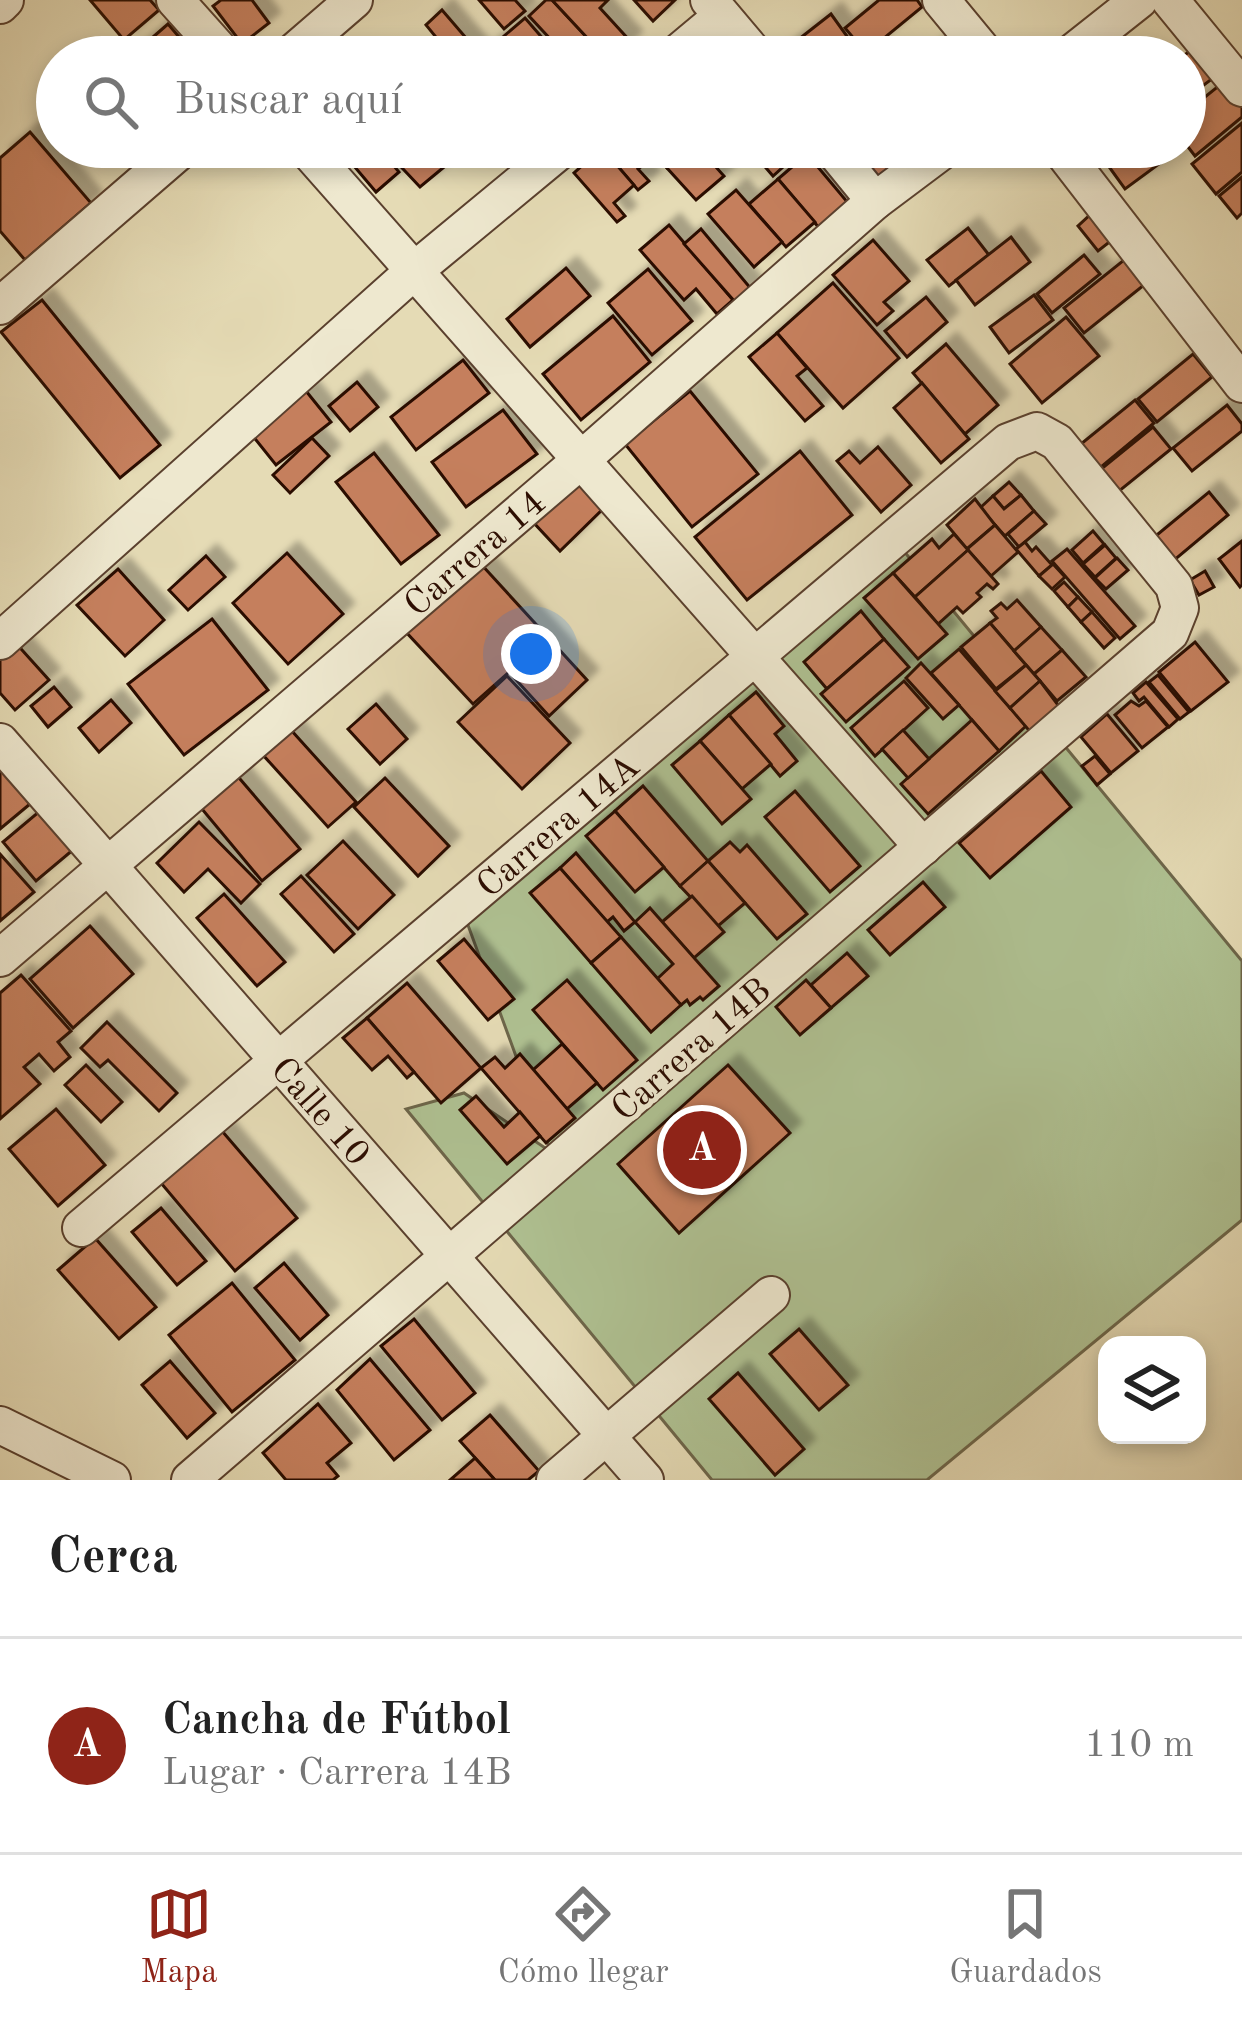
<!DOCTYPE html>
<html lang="es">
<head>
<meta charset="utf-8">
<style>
	body { margin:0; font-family:"Old Standard TT",serif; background:#f2f2f2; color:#222 }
	.controls { position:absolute; right:36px; bottom:36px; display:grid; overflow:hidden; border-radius:24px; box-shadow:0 6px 18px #0003 }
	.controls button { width:108px; height:108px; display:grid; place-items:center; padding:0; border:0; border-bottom:3px solid #e0e0e0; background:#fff; color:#222; font:60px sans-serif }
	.you { position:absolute; left:531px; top:654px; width:42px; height:42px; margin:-30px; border:9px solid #fff; border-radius:50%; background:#1a73e8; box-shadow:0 0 0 18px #1a73e833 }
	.badge { display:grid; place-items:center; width:78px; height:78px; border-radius:50%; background:#8f2418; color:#fff; font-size:39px; font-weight:700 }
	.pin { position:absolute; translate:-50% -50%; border:6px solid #fff; box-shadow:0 3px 12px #0006 }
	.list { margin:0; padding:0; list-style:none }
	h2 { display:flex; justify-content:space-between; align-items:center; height:156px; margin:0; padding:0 48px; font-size:51px }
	h2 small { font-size:39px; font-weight:400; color:#767676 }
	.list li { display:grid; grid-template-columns:78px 1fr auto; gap:36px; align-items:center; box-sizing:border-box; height:216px; padding:0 48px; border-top:3px solid #e0e0e0 }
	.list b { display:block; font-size:45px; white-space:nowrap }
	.list p { margin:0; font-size:39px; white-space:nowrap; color:#767676 }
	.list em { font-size:39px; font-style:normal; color:#767676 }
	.icon { flex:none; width:66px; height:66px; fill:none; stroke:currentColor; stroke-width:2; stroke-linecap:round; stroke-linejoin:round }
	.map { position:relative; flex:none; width:1242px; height:1480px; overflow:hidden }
	.search { position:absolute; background:#fff; box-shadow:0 6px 18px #0003; left:36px; right:36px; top:36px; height:132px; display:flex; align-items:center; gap:30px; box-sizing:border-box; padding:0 42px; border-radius:66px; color:#767676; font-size:45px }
	.sheet { height:372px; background:#fff }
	nav { display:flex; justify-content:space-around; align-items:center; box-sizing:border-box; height:168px; border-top:3px solid #e0e0e0; background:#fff; font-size:33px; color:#767676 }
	nav a { display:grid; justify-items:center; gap:6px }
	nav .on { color:#8f2418 }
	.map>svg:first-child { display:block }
</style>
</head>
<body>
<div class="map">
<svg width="1242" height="1480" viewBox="0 0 1242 1480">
	<defs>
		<filter id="shadow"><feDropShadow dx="11" dy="-11" stdDeviation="3" flood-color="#0004"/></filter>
	</defs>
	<rect width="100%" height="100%" fill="#e5dbb5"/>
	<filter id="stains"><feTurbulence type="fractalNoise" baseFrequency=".00167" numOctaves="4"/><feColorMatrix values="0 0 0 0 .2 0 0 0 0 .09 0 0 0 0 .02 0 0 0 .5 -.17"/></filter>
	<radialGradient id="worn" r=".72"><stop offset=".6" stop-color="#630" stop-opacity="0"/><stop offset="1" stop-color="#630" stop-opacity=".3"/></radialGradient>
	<!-- green -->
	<polygon fill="#afc192" stroke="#6d664a" stroke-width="3" points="898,544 1242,961 1242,1220 927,1480 712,1480 406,1109 464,1093 551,1152 461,906"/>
	<!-- building -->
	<g fill="#c57f5d" stroke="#2b0c01" stroke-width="3" filter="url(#shadow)">
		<polygon points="90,0 150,0 159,10 124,40"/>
		<polygon points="221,0 252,0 269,23 242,44 213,6"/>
		<polygon points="479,0 515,0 525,11 504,29"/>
		<polygon points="546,0 552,0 595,46 584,57 567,57 529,16"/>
		<polygon points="552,0 608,0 600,8 631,42 615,57 605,57"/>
		<polygon points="634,0 675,0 653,21"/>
		<polygon points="879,0 917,0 922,7 866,53 845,28"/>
		<polygon points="442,10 479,53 474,57 424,57 440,42 426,25"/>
		<polygon points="831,14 849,39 826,57 776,57"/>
		<polygon points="525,18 559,57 485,57 483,54"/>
		<polygon points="168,24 196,57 130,57"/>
		<polygon points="950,35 967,57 923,57"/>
		<polygon points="1199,44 1220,73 1185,99 1185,57 1182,57"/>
		<polygon points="1226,80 1242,100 1242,117 1195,156 1185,143 1185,113"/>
		<polygon points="1242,123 1242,172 1216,194 1192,164"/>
		<polygon points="30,132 91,203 25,260 0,231 0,158"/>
		<polygon points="361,147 378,147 399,172 376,192 348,159"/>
		<polygon points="397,147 425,147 444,167 420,187 389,154"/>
		<polygon points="603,147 644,147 653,157 638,169 649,181 638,190 602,148"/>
		<polygon points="648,147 690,147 667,168"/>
		<polygon points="690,147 698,147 724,176 696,200 667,168"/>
		<polygon points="748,147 803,147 804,148 773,176"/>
		<polygon points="854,147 905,147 898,153 902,158 870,183 846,153"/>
		<polygon points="1130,147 1182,147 1125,189 1107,164"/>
		<polygon points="602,148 634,185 614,203 625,216 617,222 574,173"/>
		<polygon points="807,154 849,204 820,229 778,179"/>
		<polygon points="1242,177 1242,213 1237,218 1219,196"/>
		<polygon points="778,179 815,222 786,247 749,204"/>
		<polygon points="736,190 782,242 754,267 708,214"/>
		<polygon points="1091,214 1112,240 1098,251 1078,226"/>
		<polygon points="669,225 733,300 717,314 696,289 684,300 640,250"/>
		<polygon points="968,228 989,255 949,286 927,260"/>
		<polygon points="701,229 752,290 736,303 684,244"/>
		<polygon points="1011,237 1030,262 975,305 956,280"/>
		<polygon points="873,240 909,281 884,302 893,311 877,325 833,275"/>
		<polygon points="1084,255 1100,274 1052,313 1037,294"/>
		<polygon points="1124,260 1144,285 1084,333 1064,308"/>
		<polygon points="566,268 590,296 530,347 507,319"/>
		<polygon points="648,269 692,321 652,355 608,303"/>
		<polygon points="833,283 899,358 843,408 777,333"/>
		<polygon points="1034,295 1053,320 1009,353 990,327"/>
		<polygon points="926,297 947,322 907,357 885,331"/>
		<polygon points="42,300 160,445 120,478 1,332"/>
		<polygon points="613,316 650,362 581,420 543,374"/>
		<polygon points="1066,317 1099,356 1042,403 1010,364"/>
		<polygon points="777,333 807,368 797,376 823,406 805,421 749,357"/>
		<polygon points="946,344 998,405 965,434 913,373"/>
		<polygon points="1193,354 1212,377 1157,422 1138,399"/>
		<polygon points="463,360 489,393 416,450 391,417"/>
		<polygon points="357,382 378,407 350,431 329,406"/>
		<polygon points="922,383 969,439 941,463 894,408"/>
		<polygon points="306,391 331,422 276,465 252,435"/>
		<polygon points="690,391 758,474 692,527 625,444"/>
		<polygon points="1135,400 1154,423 1095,472 1076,448"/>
		<polygon points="1227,405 1242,424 1242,431 1192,471 1173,448"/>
		<polygon points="503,410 537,454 466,507 432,462"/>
		<polygon points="1153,427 1171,449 1113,496 1095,474"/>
		<polygon points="312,438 329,456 290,493 273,475"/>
		<polygon points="878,447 911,485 881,512 837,461 849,451 860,463"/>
		<polygon points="800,451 852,515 747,600 695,537"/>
		<polygon points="374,453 439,535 401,564 336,482"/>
		<polygon points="580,478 607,505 560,551 533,522"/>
		<polygon points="1009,482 1021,495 1004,509 993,496"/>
		<polygon points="1209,492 1228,515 1172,562 1152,539"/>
		<polygon points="1021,495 1034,511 1005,536 980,508 993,496 1004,509"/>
		<polygon points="975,499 995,525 967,549 947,525"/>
		<polygon points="1034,511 1046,524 1019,547 1008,534"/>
		<polygon points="995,525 1018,552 991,576 967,549"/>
		<polygon points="1093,531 1104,544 1083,563 1072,550"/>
		<polygon points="954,534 968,550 915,597 893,573 932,539 939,548"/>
		<polygon points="1242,541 1242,585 1240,587 1219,559"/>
		<polygon points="1025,542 1032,551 1036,547 1052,565 1039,576 1016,549"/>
		<polygon points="1105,545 1116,558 1095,577 1083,564"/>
		<polygon points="1067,549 1135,626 1120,639 1052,561"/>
		<polygon points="968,550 998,584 993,589 987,584 977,593 981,597 963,613 957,607 938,624 915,597"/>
		<polygon points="287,553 343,614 288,664 233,603"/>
		<polygon points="206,556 225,577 188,610 169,590"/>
		<polygon points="1117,558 1128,570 1106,589 1095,578"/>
		<polygon points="480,563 587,680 549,716 509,672 473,704 405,631"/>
		<polygon points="1053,564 1065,577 1052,589 1039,576"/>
		<polygon points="118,569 164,620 125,656 77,605"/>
		<polygon points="1205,571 1214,587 1199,595 1190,580"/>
		<polygon points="893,573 947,634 918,659 864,598"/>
		<polygon points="1064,582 1078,597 1068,607 1054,591"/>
		<polygon points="1078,597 1092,612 1081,622 1068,607"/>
		<polygon points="1017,600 1041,627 1014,651 990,623 997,618 991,611 1001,603 1007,609"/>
		<polygon points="861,611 884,639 827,689 804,662"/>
		<polygon points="1092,612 1115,638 1104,648 1081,622"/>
		<polygon points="212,619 268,690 184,755 128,684"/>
		<polygon points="990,623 1026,665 996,689 961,647"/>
		<polygon points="1041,627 1062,650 1034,674 1014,651"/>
		<polygon points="884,639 909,667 846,722 821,694"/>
		<polygon points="13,640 49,680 15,710 0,693 0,652"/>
		<polygon points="1195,642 1228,682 1191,711 1159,672"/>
		<polygon points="959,649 1026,726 999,751 931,673"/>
		<polygon points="1062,650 1086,677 1057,701 1034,674"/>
		<polygon points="921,663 959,705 943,719 906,678"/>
		<polygon points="1026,665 1040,681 1010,708 995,691"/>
		<polygon points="1158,675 1189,712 1180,719 1149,682"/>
		<polygon points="507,676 570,743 522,789 458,722"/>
		<polygon points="904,681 928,708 875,756 851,728"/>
		<polygon points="1040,681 1061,709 1032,734 1010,708"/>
		<polygon points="1146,682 1178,719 1169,727 1144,697 1139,701 1133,693"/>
		<polygon points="54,687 71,707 48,727 31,706"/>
		<polygon points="756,692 784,726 775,734 797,761 780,776 729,715"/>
		<polygon points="111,700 131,723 99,752 79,728"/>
		<polygon points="1131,701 1139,706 1146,701 1168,727 1142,748 1115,715"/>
		<polygon points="376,704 407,739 380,764 348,729"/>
		<polygon points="1107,714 1138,751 1111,773 1081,737"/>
		<polygon points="729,715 771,764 742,789 700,741"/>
		<polygon points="972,720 999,751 928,814 901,784"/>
		<polygon points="291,730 356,802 328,827 263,755"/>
		<polygon points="903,730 929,759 908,778 882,749"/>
		<polygon points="700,741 751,799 722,824 672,765"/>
		<polygon points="1095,756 1110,774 1097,785 1082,766"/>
		<polygon points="2,770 30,804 0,829 0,772"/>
		<polygon points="1041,771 1071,807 990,878 959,843"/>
		<polygon points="234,772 300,849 262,881 197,803"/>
		<polygon points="385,778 449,846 418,876 354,807"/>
		<polygon points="643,786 708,861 680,886 615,811"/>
		<polygon points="795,791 860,866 830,892 765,817"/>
		<polygon points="41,810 74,849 36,881 3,842"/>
		<polygon points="615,811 664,867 635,892 586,836"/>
		<polygon points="199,822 260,884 241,903 208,869 184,892 157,863"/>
		<polygon points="343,841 394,895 358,929 307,875"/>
		<polygon points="730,842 740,852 747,845 807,914 777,939 708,861"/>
		<polygon points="576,853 635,922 624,931 613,917 607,922 560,868"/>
		<polygon points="0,854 34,892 0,921"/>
		<polygon points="708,861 745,903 718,926 680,886"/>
		<polygon points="560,868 621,937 591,963 530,893"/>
		<polygon points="301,876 354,934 334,952 281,894"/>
		<polygon points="923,882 945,907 890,955 868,930"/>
		<polygon points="224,894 285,962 257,986 197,918"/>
		<polygon points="692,896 724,932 694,958 662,922"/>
		<polygon points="650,908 719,986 703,1000 700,997 690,1005 687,1000 681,1005 657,979 673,964 635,922"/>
		<polygon points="90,926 133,974 73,1028 30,979"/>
		<polygon points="621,937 681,1005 651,1032 591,963"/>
		<polygon points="464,939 514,999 488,1020 438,961"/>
		<polygon points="847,953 868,976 831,1008 811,985"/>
		<polygon points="21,975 71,1031 58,1042 70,1057 54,1071 39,1054 24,1067 40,1084 0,1119 0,993"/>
		<polygon points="567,980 637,1060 603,1090 533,1010"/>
		<polygon points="806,980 831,1008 800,1035 776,1007"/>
		<polygon points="407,983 481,1068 441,1103 367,1018"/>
		<polygon points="367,1018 414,1072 407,1078 388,1056 372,1070 343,1038"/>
		<polygon points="107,1022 177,1093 159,1111 108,1060 100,1067 81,1048"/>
		<polygon points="562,1044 597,1083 567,1109 533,1070"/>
		<polygon points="520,1054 575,1118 546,1143 481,1068 495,1057 505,1068"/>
		<polygon points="86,1065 122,1102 101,1122 65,1085"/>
		<polygon points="728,1065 790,1133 679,1233 618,1164"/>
		<polygon points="476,1096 504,1127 520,1112 540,1136 507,1164 460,1110"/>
		<polygon points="56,1109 105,1165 58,1206 9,1149"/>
		<polygon points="222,1131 297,1218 235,1271 161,1183"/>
		<polygon points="161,1208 206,1261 177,1285 132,1232"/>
		<polygon points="95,1238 156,1307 119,1339 58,1270"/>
		<polygon points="284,1263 328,1315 300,1340 255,1288"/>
		<polygon points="232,1283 295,1360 232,1412 169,1335"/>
		<polygon points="414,1319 475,1393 442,1420 381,1346"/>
		<polygon points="799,1329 848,1385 819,1410 770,1354"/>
		<polygon points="370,1359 430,1430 394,1460 337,1390"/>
		<polygon points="170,1361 215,1413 187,1438 142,1385"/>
		<polygon points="738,1373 804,1449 775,1475 709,1399"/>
		<polygon points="318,1404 351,1443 327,1463 338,1476 333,1480 286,1480 263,1453"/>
		<polygon points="490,1415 539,1471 528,1480 495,1480 460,1441"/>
		<polygon points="475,1458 495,1480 450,1480"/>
	</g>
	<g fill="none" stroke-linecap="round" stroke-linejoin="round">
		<defs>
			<g id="street">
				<polyline points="175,0 226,57"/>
				<polyline points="709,0 757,57"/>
				<polyline points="941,0 988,57"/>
				<polyline points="1170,0 1242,88"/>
				<polyline points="0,5 5,0"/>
				<polyline points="288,57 354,0"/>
				<polyline points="673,57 722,16"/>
				<polyline points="1067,57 1139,0"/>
				<polyline points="305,147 923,847"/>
				<polyline points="831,147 875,201"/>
				<polyline points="1059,147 1242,384"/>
				<polyline points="0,306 184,147"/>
				<polyline points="0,641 414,271 564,147"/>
				<path id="s1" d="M 0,742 L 645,1480"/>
				<path id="s2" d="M 0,958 L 581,460 L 875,201 L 947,147"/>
				<path id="s3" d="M 81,1228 L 1008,442 L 1037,431 L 1057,442 L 1174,586 L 1180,608 L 1170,633 L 190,1480"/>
				<polyline points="0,1425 112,1480"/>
				<polyline points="555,1480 771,1295"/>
			</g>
		</defs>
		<!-- street casing -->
		<use href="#street" stroke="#5a402e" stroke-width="40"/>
		<!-- street -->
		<use href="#street" stroke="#eee8cf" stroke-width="36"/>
	</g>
	<g text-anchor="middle" stroke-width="10" stroke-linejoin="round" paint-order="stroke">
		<!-- street labels -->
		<g font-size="36" fill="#2b0c01" stroke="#eee8cf">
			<text dy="13" stroke="none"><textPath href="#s2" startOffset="624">Carrera 14</textPath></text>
			<text dy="13" stroke="none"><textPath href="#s3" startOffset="624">Carrera 14A</textPath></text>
			<text transform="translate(690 1048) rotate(-41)" y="13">Carrera 14B</text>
			<text dy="13" stroke="none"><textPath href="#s1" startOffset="489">Calle 10</textPath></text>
		</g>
	</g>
	<rect width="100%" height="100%" filter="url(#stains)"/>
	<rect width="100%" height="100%" fill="url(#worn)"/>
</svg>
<div class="controls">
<button><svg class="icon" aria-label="layers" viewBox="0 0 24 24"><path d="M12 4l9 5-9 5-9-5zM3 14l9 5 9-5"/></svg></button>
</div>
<div class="you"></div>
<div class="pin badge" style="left:702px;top:1150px">A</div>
<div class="search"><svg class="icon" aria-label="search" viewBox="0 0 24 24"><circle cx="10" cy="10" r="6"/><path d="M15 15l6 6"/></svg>Buscar aquí</div>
</div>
<section class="sheet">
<h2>Cerca<small></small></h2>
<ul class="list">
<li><span class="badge">A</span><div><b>Cancha de Fútbol</b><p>Lugar · Carrera 14B</p></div><em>110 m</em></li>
</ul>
</section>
<nav>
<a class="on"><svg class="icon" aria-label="map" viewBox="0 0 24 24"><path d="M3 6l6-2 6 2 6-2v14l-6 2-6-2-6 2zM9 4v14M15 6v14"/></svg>Mapa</a>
<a><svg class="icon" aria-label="directions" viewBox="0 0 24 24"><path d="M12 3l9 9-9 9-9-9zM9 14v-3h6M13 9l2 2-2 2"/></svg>Cómo llegar</a>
<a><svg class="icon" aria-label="saved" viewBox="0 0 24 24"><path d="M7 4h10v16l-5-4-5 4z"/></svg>Guardados</a>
</nav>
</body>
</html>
